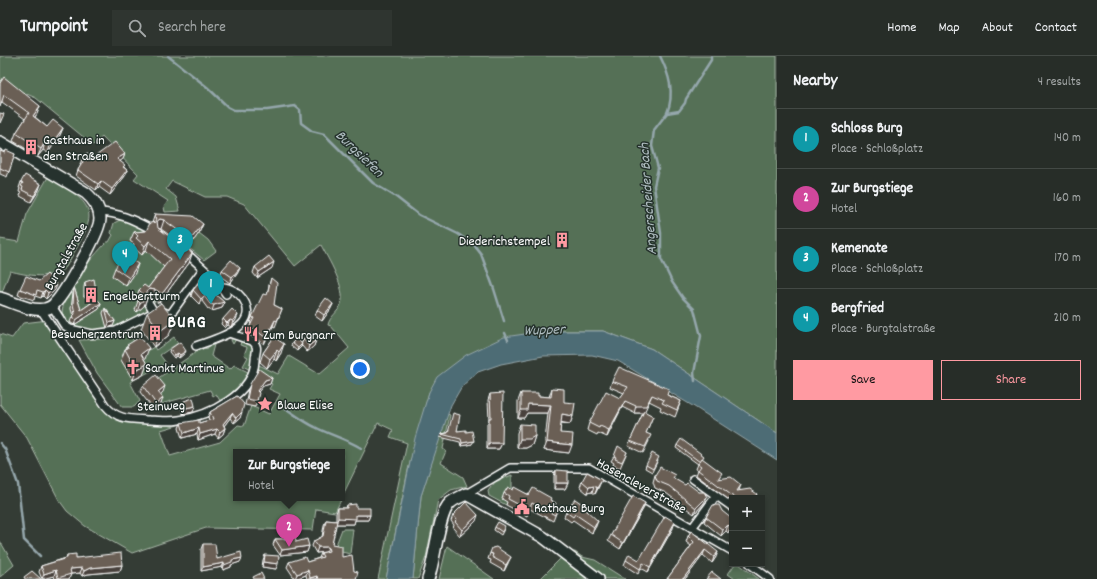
<!DOCTYPE html>
<html lang="en">
<head>
<meta charset="utf-8">
<style>
	body { margin:0; font-family:Dekko,sans-serif; background:#2f3530; color:#f1f3f6 }
	.controls { position:absolute; right:12px; bottom:12px; display:grid; overflow:hidden; border-radius:0px; box-shadow:0 2px 6px #0003 }
	.controls button { width:36px; height:36px; display:grid; place-items:center; padding:0; border:0; border-bottom:1px solid #434945; background:#272d28; color:#f1f3f6; font:20px sans-serif }
	.you { position:absolute; left:360px; top:313px; width:14px; height:14px; margin:-10px; border:3px solid #fff; border-radius:50%; background:#1a73e8; box-shadow:0 0 0 6px #1a73e833 }
	.badge { display:grid; place-items:center; width:26px; height:26px; border-radius:50%; background:#ff9aa2; color:#fff; font-size:13px; font-weight:700 }
	.pin { position:absolute; translate:-50% -33px; filter:drop-shadow(0 1px 2px #0008) }
	.pin::after { content:''; position:absolute; top:21px; width:14px; height:12px; background:inherit; clip-path:polygon(0 0,100% 0,50% 100%) }
	.popup { position:absolute; left:233px; top:393px; width:112px; height:52px; box-sizing:border-box; display:grid; place-content:center; border-radius:0px; background:#272d28; filter:drop-shadow(0 1px 3px #0005); font-size:13px; white-space:nowrap; color:#a4a8a8 }
	.popup b { font-size:15px; color:#f1f3f6 }
	.popup::after { content:''; position:absolute; left:50%; top:100%; margin-left:-8px; border:8px solid transparent; border-top-color:#272d28 }
	.list { margin:0; padding:0; list-style:none }
	h2 { display:flex; justify-content:space-between; align-items:center; height:52px; margin:0; padding:0 16px; font-size:17px }
	h2 small { font-size:13px; font-weight:400; color:#a4a8a8 }
	.list li { display:grid; grid-template-columns:26px 1fr auto; gap:12px; align-items:center; box-sizing:border-box; height:60px; padding:0 16px; border-top:1px solid #434945 }
	.list b { display:block; font-size:15px; white-space:nowrap }
	.list p { margin:0; font-size:13px; white-space:nowrap; color:#a4a8a8 }
	.list em { font-size:13px; font-style:normal; color:#a4a8a8 }
	.actions { display:flex; gap:8px; padding:12px 16px }
	.actions a { flex:1; padding:9px 0; border:1px solid #ff9aa2; border-radius:0px; text-align:center; font-size:14px; color:#ff9aa2 }
	.actions .main { background:#ff9aa2; color:#111 }
	.icon { flex:none; width:22px; height:22px; fill:none; stroke:currentColor; stroke-width:2; stroke-linecap:round; stroke-linejoin:round }
	.map { position:relative; flex:none; width:777px; height:523px; overflow:hidden }
	header { display:flex; align-items:center; gap:24px; box-sizing:border-box; height:56px; padding:0 20px; background:#272d28; border-bottom:1px solid #434945 }
	header strong { font-size:19px }
	nav { display:flex; gap:22px; margin-inline-start:auto; font-size:14px }
	.search { width:280px; height:36px; background:#2f3530; display:flex; align-items:center; gap:10px; box-sizing:border-box; padding:0 14px; border-radius:0px; color:#a4a8a8; font-size:15px }
	main { display:flex }
	aside { flex:1; background:#272d28 }
	.map>svg:first-child { display:block }
</style>
</head>
<body>
<header>
<strong>Turnpoint</strong>
<div class="search"><svg class="icon" aria-label="search" viewBox="0 0 24 24"><circle cx="10" cy="10" r="6"/><path d="M15 15l6 6"/></svg>Search here</div>
<nav><a>Home</a><a>Map</a><a>About</a><a>Contact</a></nav>
</header>
<main>
<div class="map">
<svg width="777" height="523" viewBox="0 0 777 523">
	<rect width="100%" height="100%" fill="#343c35"/>
	<filter id="ink" filterUnits="userSpaceOnUse"><feTurbulence type="fractalNoise" baseFrequency=".025" numOctaves="2"/><feDisplacementMap in="SourceGraphic" scale="8" xChannelSelector="R" yChannelSelector="G"/><feConvolveMatrix kernelMatrix="1 2 1 2 8 2 1 2 1" color-interpolation-filters="sRGB"/></filter>
	<g filter="url(#ink)">
		<!-- green -->
		<g fill="#557056" stroke="#aab8aa">
			<path d="M 0,0 L 777,0 L 777,377 L 652,293 L 603,275 L 546,275 L 429,336 L 408,414 L 386,523 L 378,523 L 407,387 L 390,381 L 393,374 L 378,367 L 342,441 L 342,396 L 236,396 L 236,442 L 342,442 L 335,456 L 316,453 L 313,474 L 206,472 L 132,497 L 85,470 L 67,455 L 59,444 L 27,382 L 0,348 L 0,278 L 12,282 L 23,267 L 48,264 L 114,360 L 177,365 L 178,369 L 161,374 L 170,400 L 220,386 L 238,369 L 244,370 L 251,350 L 269,358 L 280,338 L 269,333 L 272,328 L 256,318 L 259,309 L 278,318 L 289,300 L 319,318 L 349,292 L 331,270 L 328,269 C 329,261 339,256 341,248 C 347,233 328,203 321,189 L 295,210 L 244,148 L 227,141 L 205,141 L 172,125 L 166,133 L 176,141 L 180,155 L 165,156 L 164,151 L 168,145 L 134,123 L 138,118 L 102,81 L 93,89 L 36,42 L 22,36 L 5,24 L 0,30 Z"/>
			<path d="M 48,121 C 105,153 94,160 66,211 C 51,225 27,219 10,215 L 0,242 L 0,183 L 19,186 L 27,158 Z"/>
			<path d="M 122,163 L 147,175 L 130,188 L 142,198 L 148,191 L 189,207 L 159,247 L 155,245 C 142,263 114,278 91,276 C 84,275 77,272 70,270 L 62,256 C 65,233 91,202 107,186 L 109,186 L 113,179 L 111,177 L 114,167 Z"/>
			<polygon points="199,177 208,184 216,195 204,204 188,191"/>
			<polygon points="128,276 142,298 154,291 156,294 174,281 178,287 160,299 166,307 130,326 140,345 134,351 122,351 97,317 79,284 105,283"/>
			<polygon points="233,280 250,287 253,291 250,314 243,310 248,301 244,299 247,291 240,289 241,286 236,283 233,288 231,284"/>
			<polygon points="215,285 211,300 230,313 234,309 250,317 242,329 222,348 216,338 213,340 210,334 161,348 156,342 154,325 199,294 208,292 207,289"/>
			<polygon points="447,358 450,359 443,393 446,395 441,407 463,421 467,430 451,434 438,444 426,501 418,523 413,523 421,440"/>
			<polygon points="512,419 512,438 506,449 489,440 488,435 495,426"/>
			<polygon points="342,473 353,473 350,498 334,494"/>
			<polygon points="0,485 14,509 0,521"/>
			<polygon points="447,490 494,523 439,523"/>
			<polygon points="575,496 582,501 595,504 625,523 540,523 566,497"/>
			<polygon points="735,508 739,508 759,523 735,523 728,518"/>
		</g>
		<!-- water -->
		<polygon fill="#4e6c74" stroke="#95a7ac" points="546,275 603,275 652,293 777,377 777,404 696,352 618,305 592,299 543,300 501,308 478,316 462,330 451,349 421,440 413,523 386,523 415,382 429,336 437,321 466,299 504,281"/>
		<g fill="none" stroke-linecap="round" stroke-linejoin="round">
			<!-- stream -->
			<g stroke="#95a7ac" stroke-width="2.5">
				<polyline points="168,0 207,31 228,51 234,54 267,54 295,50 300,54 301,67 312,75 324,78 373,127 396,141 419,159 458,178 474,189 481,198 494,233 504,265"/>
				<path d="M 660,0 C 669,18 675,37 667,57"/>
				<polyline points="505,277 508,284"/>
				<polyline points="695,325 694,317 701,280 694,253 683,242 672,226 661,203 661,177 654,130 658,112 652,90 654,74 667,57 679,55 685,47 686,43 711,4 711,0"/>
				<path d="M 278,348 C 291,355 302,365 315,371 C 330,379 346,383 361,392"/>
				<polyline points="0,387 5,393 18,428 24,484 40,500"/>
			</g>
			<defs>
				<g id="minor">
					<path d="M 99,156 C 119,157 132,163 149,172"/>
					<polyline points="184,195 217,225 226,238"/>
					<polyline points="189,232 203,213"/>
					<polyline points="148,246 154,256"/>
					<polyline points="52,250 64,269 70,273 92,278 116,275 154,256"/>
					<path d="M 41,254 L 105,349 C 117,364 130,363 149,364 C 158,364 169,366 179,364 C 209,360 254,338 255,304 C 255,296 260,291 252,285 L 229,277"/>
					<polyline points="164,256 170,259 187,235"/>
					<path d="M 196,290 C 214,283 262,272 243,243 C 238,236 230,231 222,231"/>
					<polyline points="693,423 732,451"/>
					<polyline points="466,438 510,412 589,412 732,495"/>
					<polyline points="692,472 716,440"/>
					<polyline points="750,508 770,523"/>
				</g>
				<g id="secondary">
					<path d="M 0,86 L 86,137 C 93,143 100,152 100,163 C 100,176 65,237 55,247 C 53,250 49,252 45,253 C 31,256 13,246 0,242"/>
					<path d="M 428,523 C 435,505 438,458 450,447 C 454,443 461,441 466,438 L 543,481 L 598,523"/>
				</g>
			</defs>
			<!-- minor casing -->
			<use href="#minor" stroke="#fff" stroke-width="10"/>
			<!-- secondary casing -->
			<use href="#secondary" stroke="#fff" stroke-width="14"/>
			<!-- minor -->
			<use href="#minor" stroke="#26332d" stroke-width="7"/>
			<!-- secondary -->
			<use href="#secondary" stroke="#26332d" stroke-width="11"/>
		</g>
		<!-- wall -->
		<g fill="#5b5249" stroke="#fff" fill-rule="evenodd">
			<polygon points="0,27 40,50 37,58 35,61 47,71 63,72 60,79 48,97 43,94 38,100 13,85 16,77 25,63 2,46"/>
			<polygon points="0,95 5,97 15,98 7,121 0,118"/>
			<polygon points="125,98 123,103 120,105 124,111 127,114 125,120 110,139 99,131 96,134 76,120 78,114 81,109 80,109 82,103 93,102"/>
			<polygon points="21,126 39,134 31,146 20,140 21,137 19,136 20,132 19,132"/>
			<path d="M 155,158 L 203,168 L 199,177 L 188,192 L 187,191 L 189,207 L 159,247 L 152,243 L 147,242 L 144,250 L 137,256 L 135,254 L 138,245 L 136,243 L 139,234 L 148,232 L 164,211 L 146,194 L 142,199 L 133,191 L 134,188 L 130,185 L 134,176 L 146,175 L 152,167 ZM 159,173 L 161,173 L 179,186 L 177,186 Z"/>
			<polygon points="559,181 566,183 563,188 558,184"/>
			<polygon points="255,211 272,212 257,222 253,217"/>
			<polygon points="115,212 135,217 126,230 112,220"/>
			<polygon points="240,212 237,218 230,227 220,220 222,214"/>
			<polygon points="271,222 274,249 282,253 275,271 273,270 264,288 255,281 247,278 251,268 250,267 252,261 267,239 269,229"/>
			<polygon points="85,226 96,234 91,247 101,247 99,253 74,269 70,266 72,261 73,260 71,253 73,237 74,231 81,254 91,247 87,239 84,241 84,231"/>
			<polygon points="216,232 212,236 224,246 222,252 212,255 208,253 202,245 199,248 191,240 193,234"/>
			<polygon points="20,233 55,234 46,243 43,240 41,242 35,240 34,244 18,239"/>
			<polygon points="333,248 330,254 322,265 315,260 317,254"/>
			<polygon points="105,252 115,265 113,270 107,272 103,257"/>
			<polygon points="147,257 169,279 154,291 141,273"/>
			<polygon points="223,263 236,264 231,271 228,269 225,272 221,268"/>
			<polygon points="274,281 281,297 276,305 274,303 267,312 260,306 263,297"/>
			<polygon points="303,283 316,284 314,290 307,296 302,290 297,295 291,290 292,287 302,287"/>
			<polygon points="127,289 149,292 144,303 147,308 143,319 133,324 121,304 125,293 126,293"/>
			<polygon points="170,293 185,297 179,302 177,300 174,302 169,296"/>
			<polygon points="272,322 270,328 263,330 258,336 257,345 255,351 245,349 248,334 250,328"/>
			<polygon points="612,325 667,339 681,345 675,361 660,354 661,351 649,345 644,356 653,360 646,377 649,385 643,397 628,390 643,357 634,357 622,351 607,381 598,377 597,379 587,374 589,367 620,342 624,337 610,331"/>
			<polygon points="143,330 163,336 160,338 161,348 154,354 140,336"/>
			<polygon points="552,332 564,346 573,360 570,368 561,367 560,377 569,397 544,394 548,357 527,357 524,362 518,362 518,345 521,337 538,340 549,341"/>
			<polygon points="490,338 502,387 499,393 487,393 487,368 489,364 488,344"/>
			<polygon points="237,340 240,362 234,367 230,362 224,370 225,372 223,378 218,382 215,378 198,384 197,378 182,382 179,372 181,367 199,367 209,364 208,361 210,356"/>
			<polygon points="184,345 193,356 183,358 181,351"/>
			<polygon points="520,368 535,380 532,389 526,392 517,392 517,377"/>
			<polygon points="457,375 466,376 472,388 461,390 460,386 440,381 441,378"/>
			<polygon points="677,389 703,403 721,422 720,423 741,429 739,434 757,438 755,442 732,442 732,446 696,419 698,414 696,413 698,408 676,392"/>
			<polygon points="627,396 620,412 613,409 614,407 611,405 614,400"/>
			<polygon points="658,404 652,416 645,412 646,409"/>
			<polygon points="556,414 568,427 565,433 554,433 554,420"/>
			<polygon points="655,419 674,422 704,447 694,458 666,437 655,432 653,426"/>
			<polygon points="582,425 599,430 595,438 592,436 587,437 580,431"/>
			<polygon points="513,434 550,444 555,450 558,452 553,465 530,453 527,460 506,449 507,446 502,443 504,437"/>
			<polygon points="645,447 643,453 620,493 608,485 611,479"/>
			<polygon points="347,449 356,452 370,459 368,464 355,464 354,468 336,468 332,488 342,501 354,515 356,523 307,523 306,519 295,523 287,511 289,506 307,506 319,502 321,497 325,496 316,497 312,490 314,485 322,481 324,469 326,464 336,465 336,457 338,452 346,452"/>
			<polygon points="588,452 587,455 596,470 592,477 573,464 571,466 564,461 566,456"/>
			<polygon points="722,455 732,472 728,477 726,475 721,480 704,466 706,461"/>
			<polygon points="453,459 476,465 460,480 453,472 454,469 451,465"/>
			<polygon points="495,471 504,473 501,479 494,474"/>
			<polygon points="673,472 648,516 641,512 638,518 624,509 626,504 639,504"/>
			<polygon points="285,480 296,486 309,490 307,496 280,499 273,489 275,483 284,483"/>
			<polygon points="688,480 716,501 712,507 703,499 685,523 667,523 691,490 686,486"/>
			<polygon points="203,488 217,503 240,506 231,509 231,511 223,514 222,511 201,515 201,493"/>
			<polygon points="490,497 508,507 504,515 490,507 491,504 488,503"/>
			<polygon points="67,499 76,502 122,509 120,515 88,518 82,520 80,517 71,518 69,523 55,523 54,520 42,523 39,516 41,510 66,502"/>
			<polygon points="265,499 276,513 262,511 263,504"/>
		</g>
		<!-- shaded-wall -->
		<g fill="#4a423c" stroke="#fff">
			<polygon points="40,50 37,58 30,67 33,60"/>
			<polygon points="63,72 60,79 48,97 50,90"/>
			<polygon points="45,86 43,94 38,100 41,93"/>
			<polygon points="125,98 123,103 115,109 117,103"/>
			<polygon points="127,114 125,120 110,139 112,133"/>
			<polygon points="101,125 99,131 96,134 98,128"/>
			<polygon points="41,128 39,134 31,146 34,140"/>
			<polygon points="160,163 164,164 161,173 156,172 157,165"/>
			<polygon points="203,168 199,177 188,192 191,183"/>
			<polygon points="149,185 146,194 142,199 145,190"/>
			<polygon points="192,198 189,207 159,247 162,238"/>
			<polygon points="274,206 272,212 257,222 259,216"/>
			<polygon points="138,208 135,217 126,230 129,222"/>
			<polygon points="240,212 237,218 230,227 232,221"/>
			<polygon points="218,226 216,232 208,240 210,234"/>
			<polygon points="57,229 55,234 46,243 48,237"/>
			<polygon points="149,233 156,234 152,243 147,242 144,250 137,256 140,247"/>
			<polygon points="45,234 43,240 41,242 43,236"/>
			<polygon points="89,234 87,239 84,241 86,236"/>
			<polygon points="204,240 202,245 199,248 201,243"/>
			<polygon points="224,246 222,252 212,255 214,249"/>
			<polygon points="101,247 99,253 74,269 76,264"/>
			<polygon points="333,248 330,254 322,265 324,259"/>
			<polygon points="238,259 236,264 231,271 233,265"/>
			<polygon points="176,263 169,279 154,291 160,275"/>
			<polygon points="230,264 228,269 225,272 227,267"/>
			<polygon points="275,264 273,270 264,288 266,282"/>
			<polygon points="115,265 113,270 107,272 109,267"/>
			<polygon points="316,284 314,290 307,296 309,290"/>
			<polygon points="284,288 281,297 276,305 279,296"/>
			<polygon points="302,288 301,291 297,295 298,292"/>
			<polygon points="149,292 145,303 138,308 141,298"/>
			<polygon points="277,294 274,303 267,312 270,303"/>
			<polygon points="186,295 185,297 179,302 180,299"/>
			<polygon points="178,297 177,300 174,302 175,299"/>
			<polygon points="147,308 143,319 133,324 136,314"/>
			<polygon points="272,322 270,328 263,330 255,340 257,335 265,324"/>
			<polygon points="165,330 163,336 156,342 158,336"/>
			<polygon points="652,339 644,357 634,357 636,350"/>
			<polygon points="163,342 161,348 154,354 156,348"/>
			<polygon points="625,345 607,381 609,374"/>
			<polygon points="528,348 551,349 548,357 527,357 524,362 518,362 521,354"/>
			<polygon points="195,350 193,356 183,358 186,352"/>
			<polygon points="242,356 240,362 234,367 236,362"/>
			<polygon points="232,357 230,362 221,374 223,368"/>
			<polygon points="562,358 573,360 570,368 559,366"/>
			<polygon points="199,372 197,378 182,382 184,377"/>
			<polygon points="225,372 223,378 218,382 220,376"/>
			<polygon points="217,373 215,378 198,384 200,378"/>
			<polygon points="535,380 532,389 526,392 517,392 520,383"/>
			<polygon points="474,385 472,388 461,390 462,387"/>
			<polygon points="547,386 572,389 569,397 544,394"/>
			<polygon points="489,387 502,387 499,393 487,393"/>
			<polygon points="602,424 595,438 597,432"/>
			<polygon points="556,427 568,427 565,433 554,433"/>
			<polygon points="594,430 592,436 587,437 589,431"/>
			<polygon points="707,441 704,447 694,458 696,452"/>
			<polygon points="645,447 643,453 620,493 623,487"/>
			<polygon points="356,459 370,459 368,464 355,464 354,468 336,468 338,462"/>
			<polygon points="478,459 476,465 460,480 462,474"/>
			<polygon points="598,465 596,470 592,477 594,471"/>
			<polygon points="675,466 673,472 648,516 650,511"/>
			<polygon points="728,469 726,475 721,480 723,474"/>
			<polygon points="732,469 732,472 728,477 730,471"/>
			<polygon points="309,490 307,496 280,499 282,494"/>
			<polygon points="318,491 328,491 326,496 316,497"/>
			<polygon points="705,494 703,499 685,523 683,523"/>
			<polygon points="718,496 716,501 712,507 714,501"/>
			<polygon points="511,501 504,515 506,509"/>
			<polygon points="242,502 240,506 231,509 231,511 223,514 224,509 232,504"/>
			<polygon points="264,506 278,508 276,513 262,511"/>
			<polygon points="224,507 222,511 201,515 203,511"/>
			<polygon points="122,509 120,515 88,518 82,520 84,515 90,512"/>
			<polygon points="82,512 80,517 71,518 69,523 58,523 58,522 70,513"/>
			<polygon points="56,514 54,520 42,523 44,518"/>
			<polygon points="308,514 306,519 295,523 297,518"/>
			<polygon points="317,520 316,523 310,523 310,522"/>
		</g>
		<!-- building -->
		<g fill="#6a5f55" stroke="#fff">
			<polygon points="4,21 40,50 33,60 47,71 53,64 63,72 50,90 45,86 41,93 16,77 29,57 4,39 0,51 0,27"/>
			<polygon points="0,57 4,58 0,67"/>
			<polygon points="115,86 125,98 117,103 125,109 123,111 127,114 112,133 101,125 98,128 78,114 84,104 82,103 86,97 93,102"/>
			<polygon points="6,94 15,98 9,116 0,112 0,95 5,97"/>
			<polygon points="25,119 41,128 34,140 22,134 23,131 21,130 23,127 21,126"/>
			<polygon points="155,158 193,160 203,168 191,183 185,182 183,178 164,164 160,163 157,165 158,172 177,186 182,186 192,198 162,238 156,234 149,233 146,237 148,241 140,247 138,245 143,238 139,234 144,229 148,232 170,203 149,185 145,190 136,182 138,180 134,176 146,175 150,167 156,166"/>
			<polygon points="562,178 567,180 564,185 559,181"/>
			<polygon points="124,199 138,208 129,222 115,212"/>
			<polygon points="269,200 274,206 259,216 255,211"/>
			<polygon points="231,204 240,212 232,221 222,214"/>
			<polygon points="208,217 218,226 210,234 224,246 214,249 210,248 204,240 201,243 193,234"/>
			<polygon points="47,218 57,229 48,237 45,234 43,236 37,234 36,239 20,233 26,220 39,225"/>
			<polygon points="271,222 277,227 274,249 282,253 277,265 275,264 266,282 257,275 249,272 254,262 252,261 263,238 267,239"/>
			<polygon points="94,223 96,234 93,242 89,234 86,236 85,226"/>
			<polygon points="74,231 81,254 97,243 101,247 76,264 72,261 75,258 73,248"/>
			<polygon points="326,242 333,248 324,259 317,254"/>
			<polygon points="161,247 169,257 171,256 176,263 160,275 147,257"/>
			<polygon points="105,252 115,265 109,267"/>
			<polygon points="232,253 238,259 233,265 230,264 227,267 223,263"/>
			<polygon points="311,277 316,284 309,290 303,283"/>
			<polygon points="140,281 149,292 141,298 147,308 136,314 125,293 128,292 127,289"/>
			<polygon points="274,281 284,288 279,296 277,294 270,303 263,297"/>
			<polygon points="297,282 302,288 298,292 292,287"/>
			<polygon points="180,286 186,295 180,299 178,297 175,299 170,293"/>
			<polygon points="619,311 669,333 667,339 681,345 677,354 662,347 664,344 652,339 646,350 636,350 625,345 609,374 600,370 599,372 589,367 606,335 620,342 628,331 612,325"/>
			<polygon points="259,313 272,322 265,324 257,335 259,337 257,345 247,343 250,328"/>
			<polygon points="156,319 165,330 158,336 163,342 156,348 143,330"/>
			<polygon points="552,332 564,333 564,346 575,347 573,360 562,358 560,377 573,378 572,389 547,386 551,349 528,348 527,354 521,354 521,337 538,337 538,340 551,341"/>
			<polygon points="503,337 502,387 489,387 489,362 491,362 490,338"/>
			<polygon points="237,340 244,348 242,356 236,362 232,357 223,368 225,372 220,376 217,373 200,378 199,372 184,377 181,367 199,364 199,367 213,363 210,356"/>
			<polygon points="193,342 195,350 186,352 184,345"/>
			<polygon points="644,355 653,360 646,377 651,379 645,391 630,385"/>
			<polygon points="453,357 460,359 457,375 466,374 466,376 472,375 474,385 462,387 461,383 441,378 448,377"/>
			<polygon points="520,368 535,369 535,380 530,383 520,383"/>
			<polygon points="681,383 704,400 700,406 677,389"/>
			<polygon points="618,390 627,396 622,406 615,403 616,401 614,400"/>
			<polygon points="652,397 659,401 653,413 646,409"/>
			<polygon points="702,402 722,417 718,423 731,421 741,429 737,435 750,433 757,438 753,442 735,442 698,414 701,410 698,408"/>
			<polygon points="660,411 675,419 673,422 685,429 687,427 699,436 704,436 707,441 696,452 669,430 657,425 655,419"/>
			<polygon points="556,414 568,415 568,427 556,427"/>
			<polygon points="587,416 602,424 597,432 594,430 589,431 582,425"/>
			<polygon points="508,431 513,434 514,431 529,439 533,432 551,442 550,444 556,447 555,450 558,452 555,459 532,447 529,454 508,443 509,440 504,437"/>
			<polygon points="633,440 645,447 623,487 611,479"/>
			<polygon points="575,443 588,452 586,454 598,465 594,471 575,458 573,461 566,456"/>
			<polygon points="466,446 478,459 462,474 455,466 457,464 453,459"/>
			<polygon points="356,448 356,452 370,452 370,459 356,459 356,463 338,462 338,452 347,452 347,449"/>
			<polygon points="713,449 719,449 722,455 732,463 732,469 730,471 728,469 723,474 706,461"/>
			<polygon points="665,460 675,466 650,511 643,507 640,513 626,504 629,498 639,504"/>
			<polygon points="326,464 337,465 332,488 342,490 342,501 352,499 354,515 358,516 356,523 318,523 317,520 310,522 308,514 297,518 289,506 305,501 307,506 323,501 321,497 329,495 328,491 318,491 314,485 323,480"/>
			<polygon points="498,466 505,470 502,476 495,471"/>
			<polygon points="691,475 718,496 714,501 705,494 683,523 667,523 694,486 688,480"/>
			<polygon points="295,479 296,486 307,483 309,490 282,494 275,483 286,483 285,480"/>
			<polygon points="203,488 215,488 217,503 241,496 242,502 232,504 232,506 224,509 224,507 203,511"/>
			<polygon points="496,491 511,501 506,509 492,501 493,498 490,497 492,492"/>
			<polygon points="121,497 122,509 90,512 84,515 82,512 70,513 71,518 58,522 56,514 44,518 41,510 67,502 67,499 76,498 76,502"/>
			<polygon points="265,499 279,500 278,508 264,506"/>
			<polygon points="32,515 41,523 25,523 24,521"/>
			<polygon points="712,516 721,523 706,523"/>
			<polygon points="261,517 264,523 254,523 253,521"/>
		</g>
	</g>
	<!-- icons -->
	<defs>
		<symbol id="building-bare" viewBox="-9 -9 18 18"><path d="M-4-6H4V6H1V3H-1V6H-4ZM-2.5-4.3h1.7v1.8h-1.7ZM.8-4.3h1.7v1.8H.8ZM-2.5-1h1.7V.8h-1.7ZM.8-1h1.7V.8H.8Z" fill="#ff9aa2" stroke="#26332d" stroke-width="2.5" paint-order="stroke"/></symbol>
		<symbol id="restaurant-bare" viewBox="-9 -9 18 18"><path d="M-5-6h1v4h1v-4h1v4h1v-4h1v5L-1.5 .5V6h-2V.5L-5-1ZM5-6V6H3V1.5H1.5Q1.5-4 5-6Z" fill="#ff9aa2" stroke="#26332d" stroke-width="2.5" paint-order="stroke"/></symbol>
		<symbol id="church-bare" viewBox="-9 -9 18 18"><path d="M-1.2-6h2.4v3.5h3.3v2.4h-3.3V6h-2.4V-.1h-3.3v-2.4h3.3Z" fill="#ff9aa2" stroke="#26332d" stroke-width="2.5" paint-order="stroke"/></symbol>
		<symbol id="sight-bare" viewBox="-9 -9 18 18"><path d="M0-6L1.8-2.2L6-1.7L2.9 1.2L3.7 5.4L0 3.3L-3.7 5.4L-2.9 1.2L-6-1.7L-1.8-2.2Z" fill="#ff9aa2" stroke="#26332d" stroke-width="2.5" paint-order="stroke"/></symbol>
		<symbol id="civic-bare" viewBox="-9 -9 18 18"><path d="M-.6-6.5H3V-4.5H.6V-3L4-1V1h2V6H-6V1h2V-1L-.6-3ZM-1.2 2.5V6h2.4V2.5Z" fill="#ff9aa2" stroke="#26332d" stroke-width="2.5" paint-order="stroke"/></symbol>
	</defs>
	<g fill-rule="evenodd">
		<use href="#building-bare" x="20" y="80" width="22" height="22"/>
		<use href="#building-bare" x="551" y="173" width="22" height="22"/>
		<use href="#building-bare" x="80" y="228" width="22" height="22"/>
		<use href="#building-bare" x="144" y="266" width="22" height="22"/>
		<use href="#restaurant-bare" x="240" y="267" width="22" height="22"/>
		<use href="#church-bare" x="122" y="300" width="22" height="22"/>
		<use href="#sight-bare" x="254" y="337" width="22" height="22"/>
		<use href="#civic-bare" x="511" y="440" width="22" height="22"/>
	</g>
	<g text-anchor="middle" stroke-width="3" stroke-linejoin="round" paint-order="stroke">
		<!-- poi labels -->
		<g font-size="14" fill="#fff" stroke="#26332d" text-anchor="start">
			<text x="43" y="88">Gasthaus in<tspan x="43" dy="16">den Straßen</tspan></text>
			<text x="550" y="189" text-anchor="end">Diederichstempel</text>
			<text x="103" y="244">Engelbertturm</text>
			<text x="143" y="282" text-anchor="end">Besucherzentrum</text>
			<text x="263" y="283">Zum Burgnarr</text>
			<text x="145" y="316">Sankt Martinus</text>
			<text x="277" y="353">Blaue Elise</text>
			<text x="534" y="456">Rathaus Burg</text>
		</g>
		<!-- street labels -->
		<g font-size="14" fill="#fff" stroke="#26332d">
			<text transform="translate(65 200) rotate(-61)" y="5">Burgtalstraße</text>
			<text transform="translate(161 349) rotate(-2)" y="5">Steinweg</text>
			<text transform="translate(642 429) rotate(29)" y="5">Hasencleverstraße</text>
		</g>
		<!-- water labels -->
		<g font-size="15" font-style="italic" fill="#afbdc0" stroke="#26332d">
			<text transform="translate(360 97) rotate(44)" y="5">Burgsiefen</text>
			<text transform="translate(647 143) rotate(-94)" y="5">Angerscheider Bach</text>
			<text transform="translate(544 273) rotate(-2)" y="5">Wupper</text>
		</g>
		<!-- district labels -->
		<g font-size="18" font-weight="bold" letter-spacing="1" fill="#fff" stroke="#26332d">
			<text x="187" y="271">BURG</text>
		</g>
	</g>
</svg>
<div class="controls">
<button>+</button>
<button>−</button>
</div>
<div class="you"></div>
<div class="pin badge" style="left:211px;top:248px;background:#0f9aa8">1</div>
<div class="pin badge" style="left:289px;top:491px;background:#d1479c">2</div>
<div class="popup"><b>Zur Burgstiege</b>Hotel</div>
<div class="pin badge" style="left:180px;top:204px;background:#0f9aa8">3</div>
<div class="pin badge" style="left:125px;top:218px;background:#0f9aa8">4</div>
</div>
<aside>
<h2>Nearby<small>4 results</small></h2>
<ul class="list">
<li><span class="badge" style="background:#0f9aa8">1</span><div><b>Schloss Burg</b><p>Place · Schloßplatz</p></div><em>140 m</em></li>
<li><span class="badge" style="background:#d1479c">2</span><div><b>Zur Burgstiege</b><p>Hotel</p></div><em>160 m</em></li>
<li><span class="badge" style="background:#0f9aa8">3</span><div><b>Kemenate</b><p>Place · Schloßplatz</p></div><em>170 m</em></li>
<li><span class="badge" style="background:#0f9aa8">4</span><div><b>Bergfried</b><p>Place · Burgtalstraße</p></div><em>210 m</em></li>
</ul>
<div class="actions"><a class="main">Save</a><a>Share</a></div>
</aside>
</main>
</body>
</html>
